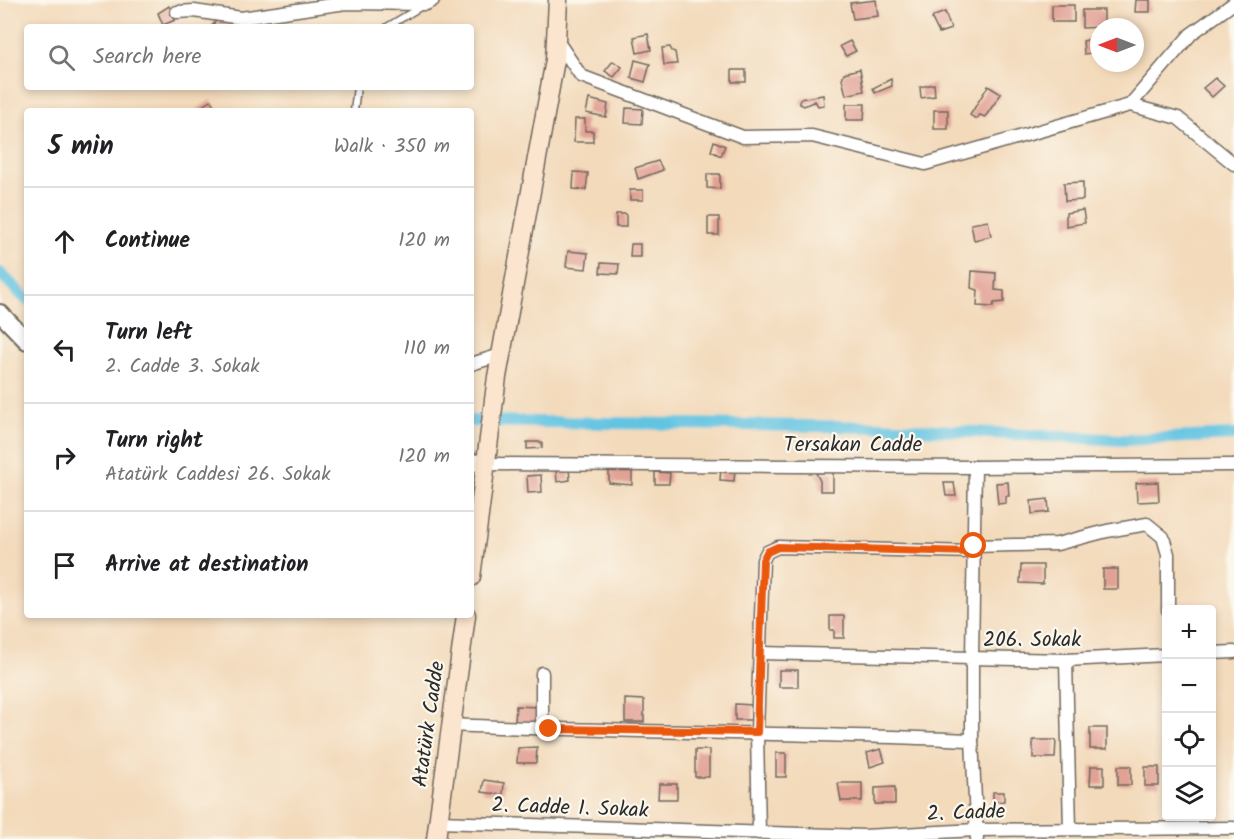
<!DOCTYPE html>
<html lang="en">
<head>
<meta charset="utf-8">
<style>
	body { margin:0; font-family:Kalam,sans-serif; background:#f6f6f6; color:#202124 }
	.controls { position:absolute; right:18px; bottom:18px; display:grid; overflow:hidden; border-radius:6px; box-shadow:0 3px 9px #0003 }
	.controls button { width:54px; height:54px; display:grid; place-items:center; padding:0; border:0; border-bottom:2px solid #e0e0e0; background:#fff; color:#202124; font:30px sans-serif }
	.compass { position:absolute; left:1090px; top:18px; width:54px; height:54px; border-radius:50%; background:#fff; box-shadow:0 3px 9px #0003; rotate:270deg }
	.stop { position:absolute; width:18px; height:18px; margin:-14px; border:4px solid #ea580c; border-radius:50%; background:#fff }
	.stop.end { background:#ea580c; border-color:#fff; box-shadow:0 2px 6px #0008 }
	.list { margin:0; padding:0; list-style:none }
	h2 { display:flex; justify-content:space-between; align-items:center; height:78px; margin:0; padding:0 24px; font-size:26px }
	h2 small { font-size:20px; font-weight:400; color:#757577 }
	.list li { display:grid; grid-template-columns:39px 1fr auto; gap:18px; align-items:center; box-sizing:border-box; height:108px; padding:0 24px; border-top:2px solid #e0e0e0 }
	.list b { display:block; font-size:22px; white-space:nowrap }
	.list p { margin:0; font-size:20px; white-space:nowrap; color:#757577 }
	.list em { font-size:20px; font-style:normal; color:#757577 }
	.icon { flex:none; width:33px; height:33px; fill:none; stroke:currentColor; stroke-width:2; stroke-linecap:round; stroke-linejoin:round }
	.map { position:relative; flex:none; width:1234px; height:839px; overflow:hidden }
	.search { position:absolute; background:#fff; box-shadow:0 3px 9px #0003; left:24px; top:24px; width:450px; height:66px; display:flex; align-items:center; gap:15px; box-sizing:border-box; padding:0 21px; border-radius:6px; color:#757577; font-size:22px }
	.panel { position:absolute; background:#fff; box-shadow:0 3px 9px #0003; left:24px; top:108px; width:450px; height:510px; border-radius:6px }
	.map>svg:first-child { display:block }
</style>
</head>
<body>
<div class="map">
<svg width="1234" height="839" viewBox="0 0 1234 839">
	<rect width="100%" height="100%" fill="#fbf7ec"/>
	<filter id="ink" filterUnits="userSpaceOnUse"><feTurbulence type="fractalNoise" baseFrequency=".0167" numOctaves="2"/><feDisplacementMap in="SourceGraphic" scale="12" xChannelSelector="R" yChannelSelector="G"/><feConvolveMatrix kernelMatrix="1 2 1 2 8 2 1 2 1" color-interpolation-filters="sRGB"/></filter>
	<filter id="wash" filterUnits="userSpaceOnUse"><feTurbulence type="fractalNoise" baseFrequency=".008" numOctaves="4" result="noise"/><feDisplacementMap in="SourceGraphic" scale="24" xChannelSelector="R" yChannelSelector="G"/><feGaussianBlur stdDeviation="1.35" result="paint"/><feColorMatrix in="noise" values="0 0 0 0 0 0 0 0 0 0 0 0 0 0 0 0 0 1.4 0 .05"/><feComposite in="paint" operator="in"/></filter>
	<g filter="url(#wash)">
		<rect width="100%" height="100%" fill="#f3dabb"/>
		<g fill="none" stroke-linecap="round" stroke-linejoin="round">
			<!-- canal -->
			<g stroke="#64c4e2" stroke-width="12">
				<polyline points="0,273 27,300"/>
				<polyline points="471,421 879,427 1123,440 1234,435"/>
			</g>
		</g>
		<g id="blocks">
			<!-- building -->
			<g fill="#e2a195">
				<polygon points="876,0 878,16 853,19 850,3"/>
				<polygon points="1136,0 1150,0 1150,12 1135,12"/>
				<rect x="1052" y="5" width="22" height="17"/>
				<polygon points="169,6 175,20 163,25 158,13"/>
				<polygon points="1082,10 1104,10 1104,27 1082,28"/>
				<polygon points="945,12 951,29 939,33 932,19 934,16"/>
				<polygon points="221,15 236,27 211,27"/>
				<polygon points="648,34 651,50 637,53 634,37"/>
				<polygon points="1099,37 1099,52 1084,54 1083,41"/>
				<polygon points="850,41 856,51 846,56 840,46"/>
				<polygon points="670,47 672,51 675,52 677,64 664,65 662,48"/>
				<polygon points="635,60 650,64 645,82 631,78"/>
				<polygon points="613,61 622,67 614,77 605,71"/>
				<polygon points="860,69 864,91 846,95 842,79 844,73"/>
				<rect x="732" y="70" width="14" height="12"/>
				<polygon points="1215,78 1224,86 1212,97 1203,88"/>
				<polygon points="891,79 892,86 875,93 873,88"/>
				<polygon points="934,84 935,96 921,98 920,87"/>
				<polygon points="988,86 1001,94 985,117 980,115 976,119 970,115"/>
				<polygon points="823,95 824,105 818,106 815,101 804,106 800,104 800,99"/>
				<polygon points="589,99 608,104 606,117 586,113"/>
				<polygon points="211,100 217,111 195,111"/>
				<polygon points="846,104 865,104 864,120 846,120"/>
				<polygon points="626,108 643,109 642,124 625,123"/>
				<rect x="934" y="110" width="14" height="19"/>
				<polygon points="575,119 585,119 585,131 593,131 593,142 574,142"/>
				<polygon points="714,141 725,146 721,156 711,151"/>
				<polygon points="658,161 663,170 638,179 635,168"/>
				<polygon points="574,172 588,173 586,190 573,189"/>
				<polygon points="707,174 720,174 720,189 707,188"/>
				<polygon points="1083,182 1083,200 1065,201 1064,183"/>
				<rect x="630" y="190" width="13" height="10"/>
				<polygon points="1083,210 1085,223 1066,226 1066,213"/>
				<rect x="616" y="214" width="10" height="13"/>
				<rect x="708" y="217" width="11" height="18"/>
				<polygon points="988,221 991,236 974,240 971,224"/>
				<polygon points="631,244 640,244 640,257 630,257"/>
				<polygon points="568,251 588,253 586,269 566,267"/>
				<polygon points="601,263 619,264 618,274 600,273"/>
				<polygon points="972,271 996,273 995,290 1004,291 1004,302 994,303 993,307 977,306 978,290 971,288"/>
				<polygon points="527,442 542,442 542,448 527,449"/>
				<polygon points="569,468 570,480 557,482 556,470"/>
				<polygon points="609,468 632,469 632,485 609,483"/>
				<polygon points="721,468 735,469 734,481 720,480"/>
				<polygon points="655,472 670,473 669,484 655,484"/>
				<polygon points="833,472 833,491 820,491 820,481 816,473"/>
				<polygon points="541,475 542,492 528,493 527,476"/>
				<polygon points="1008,482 1009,496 1006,496 1006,503 998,504 996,483"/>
				<polygon points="1158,482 1159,501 1137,502 1136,483"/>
				<polygon points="944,483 954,483 956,496 946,496"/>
				<polygon points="1048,499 1049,512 1032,514 1031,501"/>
				<polygon points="1021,565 1043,565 1043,584 1020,583"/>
				<rect x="1103" y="569" width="15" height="20"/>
				<polygon points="830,616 844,616 844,638 834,638 834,630 830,630"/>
				<rect x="779" y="670" width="19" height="17"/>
				<polygon points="625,699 644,700 644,722 625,722"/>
				<polygon points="735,704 753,705 753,720 735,720"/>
				<polygon points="516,706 538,707 538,723 515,722"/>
				<rect x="1090" y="728" width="17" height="21"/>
				<polygon points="1033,740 1056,740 1055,758 1033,758"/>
				<polygon points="537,747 536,763 517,763 518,748"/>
				<polygon points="881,749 885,762 870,767 867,753"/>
				<rect x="695" y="750" width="14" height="27"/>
				<rect x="776" y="753" width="10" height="24"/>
				<polygon points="1091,766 1104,766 1104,785 1090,785"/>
				<rect x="1118" y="766" width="13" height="19"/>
				<rect x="1145" y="767" width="14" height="19"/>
				<polygon points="484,780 504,783 503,795 482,792"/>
				<polygon points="838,783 862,783 862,801 841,801"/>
				<polygon points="659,784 677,784 677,799 658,799"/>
				<polygon points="895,787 895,804 875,804 875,788"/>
				<polygon points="993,792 1004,792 1004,801 993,802"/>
			</g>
		</g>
	</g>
	<g filter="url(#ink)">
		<use href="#blocks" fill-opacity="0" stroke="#71685d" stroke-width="1.5"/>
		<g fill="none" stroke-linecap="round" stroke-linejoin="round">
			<defs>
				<g id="service">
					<polyline points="387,27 422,6"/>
					<polyline points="354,111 357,87"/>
				</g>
				<g id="minor">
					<polyline points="177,12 194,11 241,18 346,3 426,4 433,0"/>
					<polyline points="556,39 581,76 743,137 812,136 925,164 1130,105 1191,34 1234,3"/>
					<polyline points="1130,105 1178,118 1234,164"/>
					<polyline points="471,364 501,355"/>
					<polyline points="486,464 975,467 1234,465"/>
					<polyline points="975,467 972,658 1066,660 1166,655"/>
					<polyline points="973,546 1057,544 1107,531 1147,524 1163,537 1168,554 1168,610"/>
					<polyline points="761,653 972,658 972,740 977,839"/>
					<polyline points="1212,653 1234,652"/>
					<polyline points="1066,660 1070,829"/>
					<path d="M 451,725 C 625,733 798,732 972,740"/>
					<polyline points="542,729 542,673"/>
					<polyline points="438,822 864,836 976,830 1234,828"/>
					<polyline points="759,833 757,732 763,560 767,552 778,547 973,552"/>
				</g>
				<g id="tertiary">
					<polyline points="0,313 27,341"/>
					<polyline points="471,462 486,464"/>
				</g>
				<g id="secondary">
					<polyline points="471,577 497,377 555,60 558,0"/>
					<polyline points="436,839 466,615"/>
				</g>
			</defs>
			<!-- service casing -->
			<use href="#service" stroke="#71685d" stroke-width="9"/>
			<!-- minor casing -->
			<use href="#minor" stroke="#71685d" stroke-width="15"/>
			<!-- tertiary casing -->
			<use href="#tertiary" stroke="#71685d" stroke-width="20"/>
			<!-- secondary casing -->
			<use href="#secondary" stroke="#71685d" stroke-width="21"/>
			<!-- service -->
			<use href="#service" stroke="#fff" stroke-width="6"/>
			<!-- minor -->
			<use href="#minor" stroke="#fff" stroke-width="12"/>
			<!-- tertiary -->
			<use href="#tertiary" stroke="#fff" stroke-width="16"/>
			<!-- secondary -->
			<use href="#secondary" stroke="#fce5cf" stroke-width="18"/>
		</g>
	</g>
	<g fill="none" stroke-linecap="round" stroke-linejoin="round" filter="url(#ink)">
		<!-- route -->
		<polyline stroke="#ea580c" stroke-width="8" points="549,729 757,732 763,560 767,552 778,547 973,552 974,546"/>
	</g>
	<g text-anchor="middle" stroke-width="4.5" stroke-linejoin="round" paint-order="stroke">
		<!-- street labels -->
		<g font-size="21" fill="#2b2b2b" stroke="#fbf7ec">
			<text x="853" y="451">Tersakan Cadde</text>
			<text x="1032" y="646">206. Sokak</text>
			<text transform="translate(428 724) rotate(-82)" y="7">Atatürk Cadde</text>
			<text transform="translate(570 807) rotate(2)" y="7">2. Cadde 1. Sokak</text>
			<text transform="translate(966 812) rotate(-2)" y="7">2. Cadde</text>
		</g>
	</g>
</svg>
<div class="controls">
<button>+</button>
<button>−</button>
<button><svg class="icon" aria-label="locate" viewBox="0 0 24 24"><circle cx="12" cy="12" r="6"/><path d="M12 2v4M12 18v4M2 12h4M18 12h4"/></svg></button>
<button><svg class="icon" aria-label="layers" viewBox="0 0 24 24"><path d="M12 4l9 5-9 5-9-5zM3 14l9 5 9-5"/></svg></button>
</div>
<svg class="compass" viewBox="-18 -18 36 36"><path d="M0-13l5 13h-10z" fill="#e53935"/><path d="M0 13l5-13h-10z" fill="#757577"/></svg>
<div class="stop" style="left:974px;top:546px"></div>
<div class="stop end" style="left:549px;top:729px"></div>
<div class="search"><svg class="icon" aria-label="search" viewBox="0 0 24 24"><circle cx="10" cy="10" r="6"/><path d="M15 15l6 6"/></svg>Search here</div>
<section class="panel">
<h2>5 min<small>Walk · 350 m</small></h2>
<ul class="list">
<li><svg class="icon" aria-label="ahead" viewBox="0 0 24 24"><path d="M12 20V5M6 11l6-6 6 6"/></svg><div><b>Continue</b></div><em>120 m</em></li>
<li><svg class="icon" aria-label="left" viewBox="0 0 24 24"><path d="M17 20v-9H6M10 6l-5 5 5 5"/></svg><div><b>Turn left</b><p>2. Cadde 3. Sokak</p></div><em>110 m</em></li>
<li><svg class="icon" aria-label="right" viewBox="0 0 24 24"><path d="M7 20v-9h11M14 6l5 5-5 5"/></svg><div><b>Turn right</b><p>Atatürk Caddesi 26. Sokak</p></div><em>120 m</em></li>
<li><svg class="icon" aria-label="arrive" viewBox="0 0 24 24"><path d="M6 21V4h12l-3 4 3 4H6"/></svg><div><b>Arrive at destination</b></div></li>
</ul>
</section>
</div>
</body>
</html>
